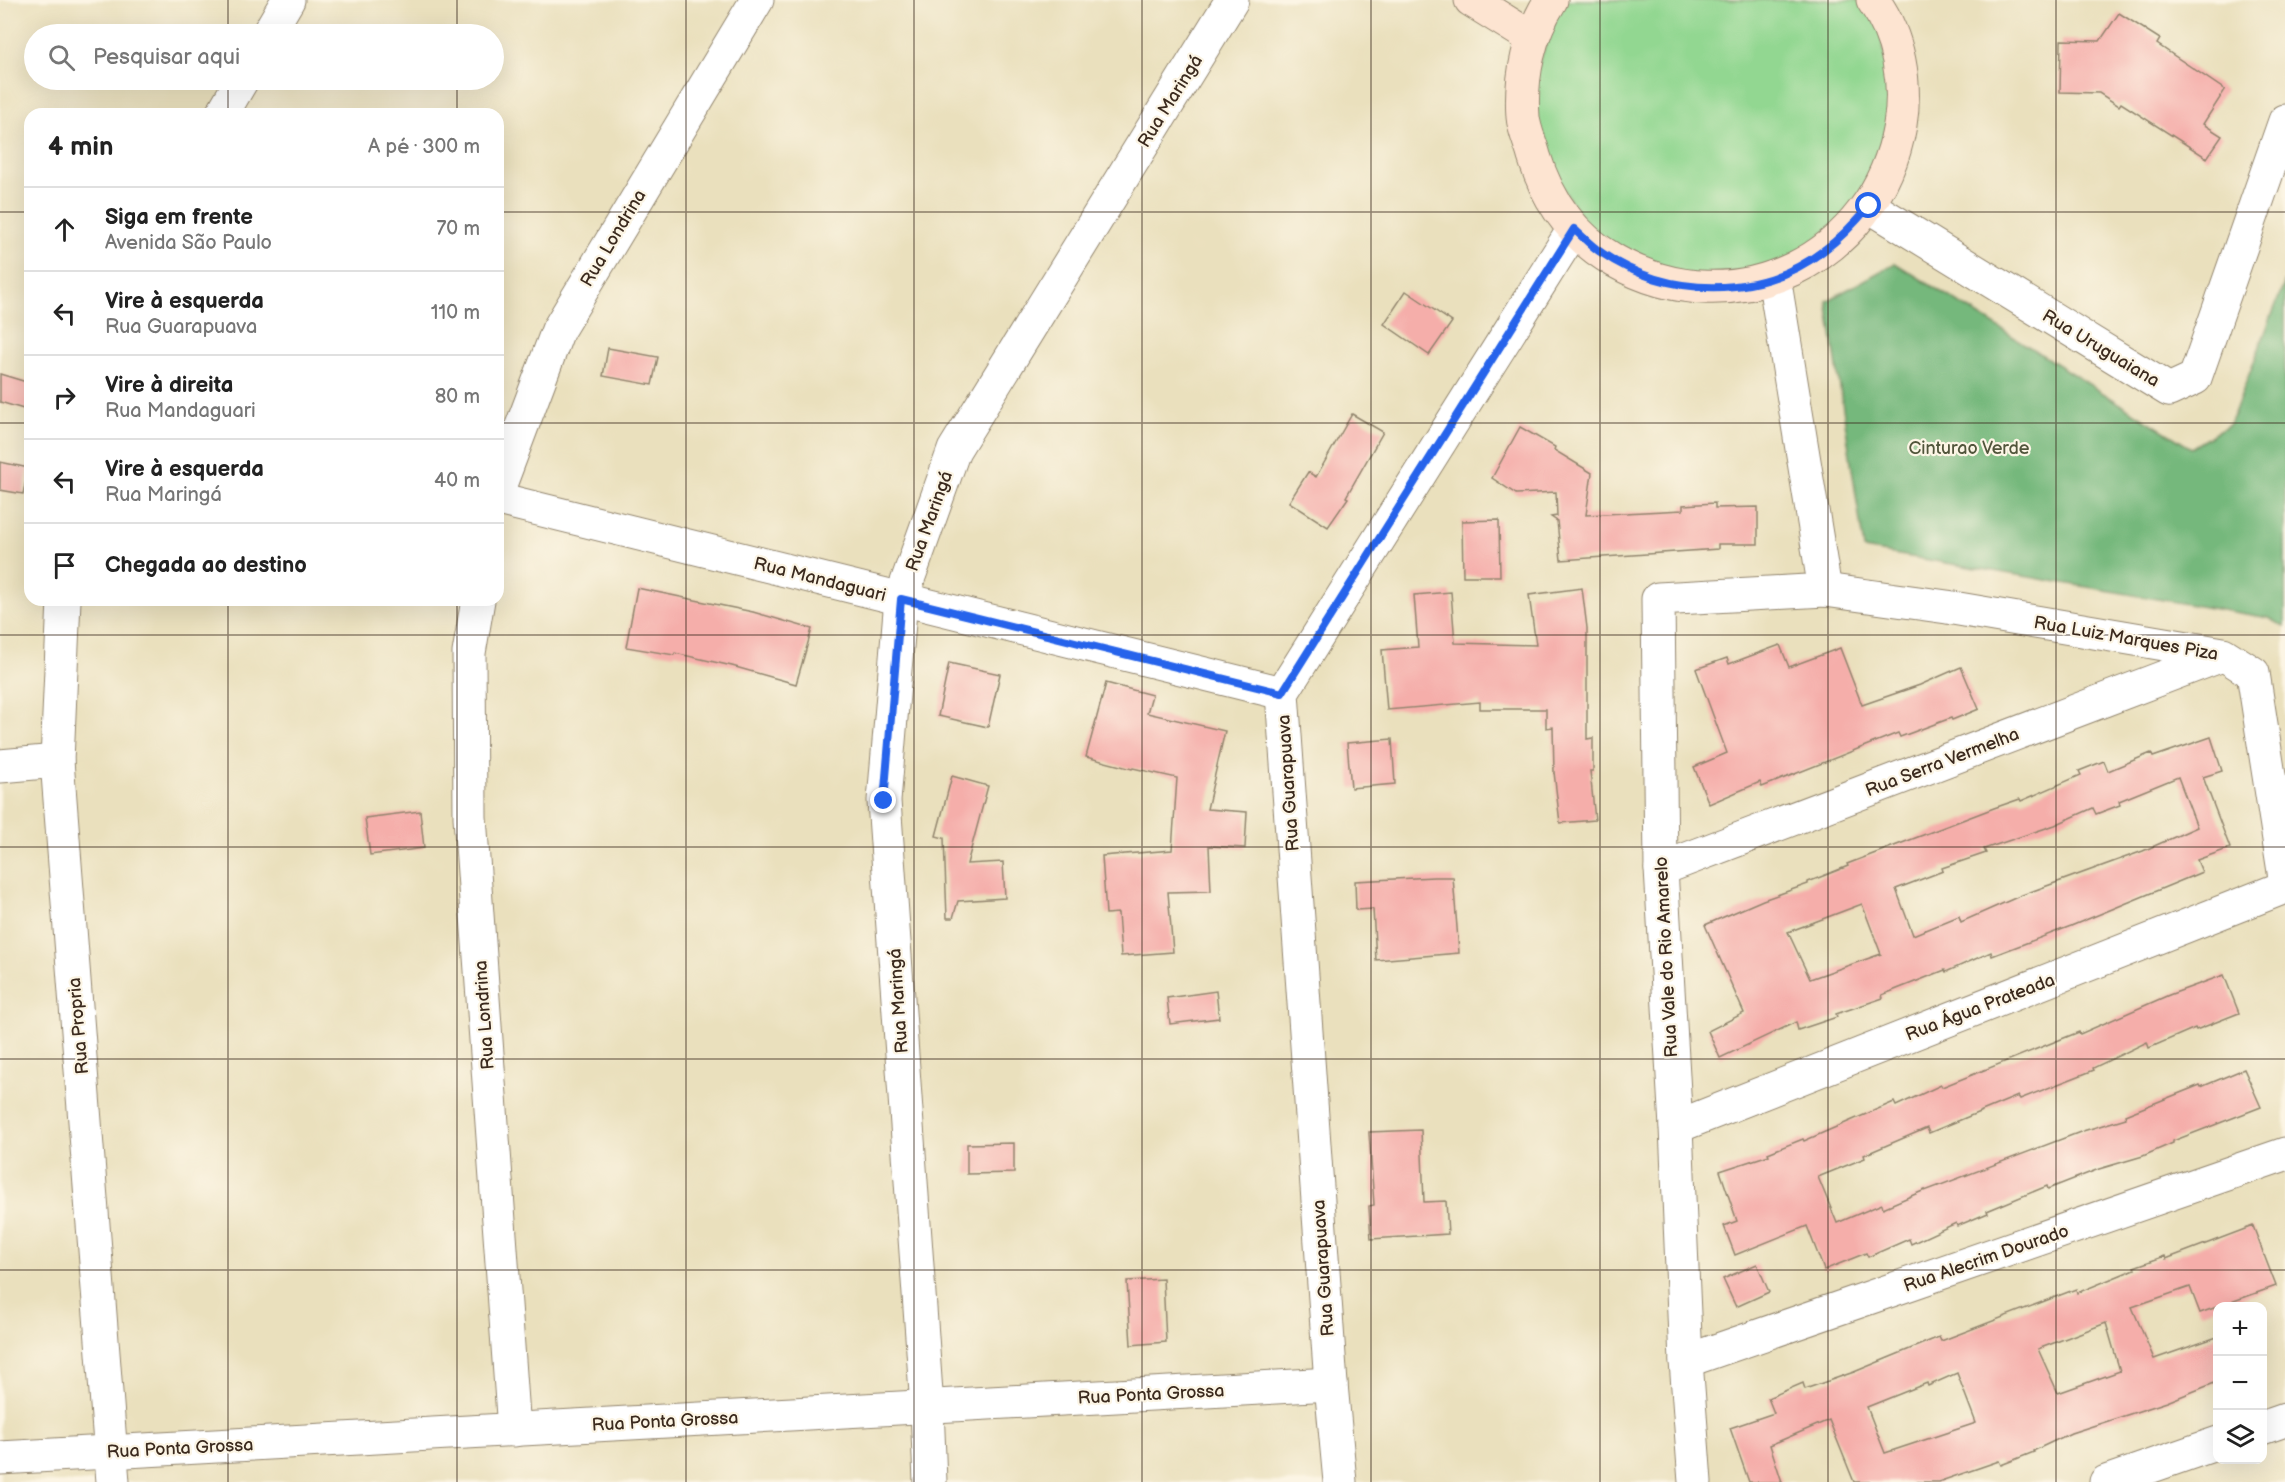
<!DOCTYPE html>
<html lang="pt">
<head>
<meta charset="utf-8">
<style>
	body { margin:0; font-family:"Balsamiq Sans",sans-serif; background:#f2f2f2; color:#222 }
	.controls { position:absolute; right:18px; bottom:18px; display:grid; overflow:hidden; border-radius:12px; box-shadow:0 6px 24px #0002 }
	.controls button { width:54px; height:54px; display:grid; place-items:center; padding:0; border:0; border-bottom:2px solid #e0e0e0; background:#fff; color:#222; font:30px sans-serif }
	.stop { position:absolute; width:18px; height:18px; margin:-14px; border:4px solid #2563eb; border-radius:50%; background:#fff }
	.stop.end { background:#2563eb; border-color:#fff; box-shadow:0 2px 6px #0008 }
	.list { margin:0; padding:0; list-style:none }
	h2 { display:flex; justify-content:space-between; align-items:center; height:78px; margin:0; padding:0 24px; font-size:26px }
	h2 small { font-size:20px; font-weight:400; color:#767676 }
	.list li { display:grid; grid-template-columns:39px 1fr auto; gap:18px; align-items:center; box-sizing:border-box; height:84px; padding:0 24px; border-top:2px solid #e0e0e0 }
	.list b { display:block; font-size:22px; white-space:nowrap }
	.list p { margin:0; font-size:20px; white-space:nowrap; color:#767676 }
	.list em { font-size:20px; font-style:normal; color:#767676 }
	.icon { flex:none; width:33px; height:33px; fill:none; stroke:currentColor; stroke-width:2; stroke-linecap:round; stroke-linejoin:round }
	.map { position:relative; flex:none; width:2285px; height:1482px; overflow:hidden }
	.search { position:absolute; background:#fff; box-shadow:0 6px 24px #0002; left:24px; top:24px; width:480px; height:66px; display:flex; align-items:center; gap:15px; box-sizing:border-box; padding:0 21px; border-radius:33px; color:#767676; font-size:22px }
	.panel { position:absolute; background:#fff; box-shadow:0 6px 24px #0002; left:24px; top:108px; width:480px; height:498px; border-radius:18px }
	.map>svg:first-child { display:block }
</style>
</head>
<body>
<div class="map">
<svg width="2285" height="1482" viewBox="0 0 2285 1482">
	<rect width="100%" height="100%" fill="#fcf5e5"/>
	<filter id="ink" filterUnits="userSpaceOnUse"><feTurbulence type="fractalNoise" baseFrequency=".0167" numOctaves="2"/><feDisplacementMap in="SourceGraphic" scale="12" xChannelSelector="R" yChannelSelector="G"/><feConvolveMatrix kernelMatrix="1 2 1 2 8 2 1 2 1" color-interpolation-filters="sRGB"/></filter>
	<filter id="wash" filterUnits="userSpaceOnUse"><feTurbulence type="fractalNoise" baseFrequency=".008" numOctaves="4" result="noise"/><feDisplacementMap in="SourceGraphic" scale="24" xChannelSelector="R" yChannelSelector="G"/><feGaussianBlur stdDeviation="1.35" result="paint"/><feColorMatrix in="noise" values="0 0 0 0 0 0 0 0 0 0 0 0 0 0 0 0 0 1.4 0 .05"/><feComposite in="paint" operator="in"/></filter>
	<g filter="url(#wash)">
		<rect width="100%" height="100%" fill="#eae0bd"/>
		<!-- green -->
		<polygon fill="#92d791" stroke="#668058" stroke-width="1.5" points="1562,0 1864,0 1880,29 1894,107 1858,206 1780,267 1681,278 1593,235 1539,152 1533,79"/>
		<!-- forest -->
		<polygon fill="#75b87b" stroke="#58714c" stroke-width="1.5" points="1895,263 2191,448 2230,424 2285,281 2285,627 2269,618 1864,549 1827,301"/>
		<g id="blocks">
			<!-- building -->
			<g fill="#f5aeaa" fill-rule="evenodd">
				<polygon points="2119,13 2160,39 2157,44 2225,90 2203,124 2222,136 2207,158 2121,103 2119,106 2099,93 2060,92 2061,40 2100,41"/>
				<polygon points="1406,291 1452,322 1429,355 1384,324"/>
				<polygon points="608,348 658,357 652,385 603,376"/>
				<polygon points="0,374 30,383 30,411 0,402"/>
				<polygon points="1352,414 1383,432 1346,497 1348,498 1328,527 1289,502 1308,472 1316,477"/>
				<polygon points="1520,427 1555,447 1554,450 1592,473 1586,515 1683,510 1683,505 1715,503 1715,508 1758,507 1758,544 1718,544 1718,549 1561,560 1557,521 1551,517 1557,516 1556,492 1516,494 1492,478"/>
				<polygon points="0,462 29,468 23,494 0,490"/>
				<polygon points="1499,520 1500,576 1463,576 1462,521"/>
				<polygon points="637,588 753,612 812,629 796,684 732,666 675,653 674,655 626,647"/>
				<polygon points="1582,588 1587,628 1587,739 1593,738 1593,771 1590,771 1595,820 1560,823 1554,772 1553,727 1546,728 1546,709 1480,709 1480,702 1387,710 1382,650 1418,647 1414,595 1451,592 1455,643 1536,645 1529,595"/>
				<polygon points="1780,645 1789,667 1840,648 1862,705 1920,685 1961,667 1979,709 1952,720 1951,718 1900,737 1898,733 1762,787 1760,782 1709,804 1694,767 1727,753 1696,669 1727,658 1729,664"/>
				<polygon points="949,663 1000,674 988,727 938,716"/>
				<polygon points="1106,683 1152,695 1147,713 1225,731 1207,809 1247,812 1245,848 1209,846 1211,891 1168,892 1173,952 1121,956 1118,913 1106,914 1102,856 1172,850 1177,778 1133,768 1132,769 1086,757"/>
				<path d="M 2211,737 L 2222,771 L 2203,777 L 2230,848 L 2197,860 L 2202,872 L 2071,926 L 1992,956 L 1991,952 L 1946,972 L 1945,970 L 1882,995 L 1883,998 L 1836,1014 L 1837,1017 L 1798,1030 L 1796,1022 L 1720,1058 L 1708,1031 L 1744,1013 L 1705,925 L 1763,900 L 1808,884 L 1808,882 L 1848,866 L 1847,864 L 1994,808 L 2020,799 L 2021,801 L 2081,775 L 2079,771 L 2104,761 L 2108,771 L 2151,753 L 2153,757 ZM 2178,777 L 2197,827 L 2143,851 L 2022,895 L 1961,922 L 1959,916 L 1913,935 L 1896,889 L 1943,871 L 1942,868 L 1986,853 L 1984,849 L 2055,825 L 2093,808 L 2096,814 L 2120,805 L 2119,801 ZM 1862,904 L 1881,954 L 1810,979 L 1788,932 Z"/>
				<polygon points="1392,739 1395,784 1351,788 1347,743"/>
				<polygon points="952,776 988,786 967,864 1003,862 1005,898 958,901 953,918 947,918 944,838 936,836"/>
				<polygon points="420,811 424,848 370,855 365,818"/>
				<polygon points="1434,877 1453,877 1459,953 1376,960 1373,909 1356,910 1355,881"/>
				<polygon points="2224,975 2239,1013 2196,1030 2195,1028 2149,1048 2147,1042 2093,1068 2094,1070 2020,1099 2018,1096 1929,1133 1927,1128 1864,1155 1865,1158 1818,1177 1837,1223 1882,1204 1883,1208 1925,1190 1925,1191 2083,1131 2126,1118 2125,1115 2200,1085 2201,1087 2244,1069 2261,1107 2173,1141 2173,1143 2143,1156 2099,1169 2048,1189 2047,1186 1987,1211 1988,1213 1957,1226 1956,1223 1911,1244 1909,1239 1868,1257 1866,1253 1824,1270 1807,1226 1735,1255 1724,1226 1737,1221 1720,1171 1769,1155 1768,1153 1803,1139 1804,1141 1894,1102 1896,1106 1941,1085 1942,1087 2079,1032 2080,1034 2169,995"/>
				<polygon points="1216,991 1219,1018 1170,1024 1167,998"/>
				<polygon points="1421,1130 1424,1202 1446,1201 1448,1234 1371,1239 1369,1206 1374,1205 1369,1132"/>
				<polygon points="1014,1143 1014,1173 967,1174 967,1144"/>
				<path d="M 2253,1226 L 2276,1286 L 2200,1313 L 2190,1287 L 2132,1307 L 2154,1359 L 2217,1337 L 2217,1382 L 2167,1402 L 2071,1433 L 2033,1451 L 2034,1452 L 2001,1465 L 1999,1461 L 1938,1482 L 1854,1482 L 1829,1420 L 1770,1445 L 1782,1482 L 1749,1482 L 1730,1428 L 1774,1413 L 1768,1398 L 1803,1383 L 1805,1389 L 1854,1372 L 1939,1337 L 1941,1341 L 2076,1289 L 2077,1293 L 2135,1269 L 2134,1267 L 2165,1256 L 2166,1259 ZM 2106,1323 L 2120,1371 L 2058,1393 L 2038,1349 ZM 1957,1373 L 1976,1423 L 1885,1453 L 1867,1407 L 1927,1383 L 1928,1386 Z"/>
				<polygon points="1757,1264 1769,1292 1736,1307 1723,1279"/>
				<polygon points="1163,1279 1166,1342 1131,1345 1127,1281"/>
			</g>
		</g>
	</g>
	<g filter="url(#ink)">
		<use href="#blocks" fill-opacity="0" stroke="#92856e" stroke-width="1.5"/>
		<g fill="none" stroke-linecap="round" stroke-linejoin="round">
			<defs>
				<g id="street">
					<polyline points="268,34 288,0"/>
					<polyline points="222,114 242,80"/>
					<polyline points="1869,206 2169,390 2195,378 2285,121"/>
					<polyline points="1774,277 1825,590"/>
					<polyline points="498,490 558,330 757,0"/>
					<polyline points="498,499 1282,693"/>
					<polyline points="64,600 57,761 113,1482"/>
					<polyline points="478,600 469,653 470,817 514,1430"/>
					<polyline points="0,766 57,761"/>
					<polyline points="1661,869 2222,655"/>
					<polyline points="1676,1127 2285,887"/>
					<polyline points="1686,1361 2285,1154"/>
					<polyline points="2262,1428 2285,1420"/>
					<polyline points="0,1458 1331,1384"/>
					<polyline points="930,1482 927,1407 884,801 901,599 954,450 1232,0"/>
					<polyline points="1340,1482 1331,1384 1282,693 1574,229"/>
					<polyline points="1695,1482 1686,1361 1676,1127 1661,869 1658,599 1825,590 1947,607 2223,654 2253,673 2285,878"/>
					<polyline points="2106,1482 2218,1443"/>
				</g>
				<g id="secondary">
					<polyline points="1471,0 1532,38"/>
					<path d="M 1551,0 C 1529,34 1520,77 1523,117 C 1524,130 1531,144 1534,156 C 1548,202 1573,237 1615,261 C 1734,329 1877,259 1900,125 C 1907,83 1899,36 1873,0"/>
				</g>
			</defs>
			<!-- street casing -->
			<use href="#street" stroke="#92856e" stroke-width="35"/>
			<!-- secondary casing -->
			<use href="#secondary" stroke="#92856e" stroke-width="35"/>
			<!-- street -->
			<use href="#street" stroke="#fff" stroke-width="33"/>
			<!-- secondary -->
			<use href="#secondary" stroke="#fde4d1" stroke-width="33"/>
		</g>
	</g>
	<g fill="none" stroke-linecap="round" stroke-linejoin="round" filter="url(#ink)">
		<!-- route -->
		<path stroke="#2563eb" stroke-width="8" d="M 884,801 L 901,599 L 1282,693 L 1574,229 C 1583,237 1592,247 1602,253 C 1668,298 1759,300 1823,251 C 1841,238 1855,223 1869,206"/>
	</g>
	<!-- grid -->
	<path fill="none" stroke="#3b2a1e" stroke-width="1.5" stroke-opacity="0.55" d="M 228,0 L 228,34M 457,0 L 457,34M 686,0 L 686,1482M 914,0 L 914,1482M 1142,0 L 1142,1482M 1371,0 L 1371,1482M 1600,0 L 1600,1482M 1828,0 L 1828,1482M 2056,0 L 2056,1482M 228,80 L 228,114M 457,80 L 457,114M 0,212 L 30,212M 498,212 L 2285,212M 0,423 L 30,423M 498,423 L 2285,423M 228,600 L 228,1482M 457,600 L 457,1482M 0,635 L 2285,635M 0,847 L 2285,847M 0,1059 L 2285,1059M 0,1270 L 2285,1270"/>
	<g text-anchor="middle" stroke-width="4.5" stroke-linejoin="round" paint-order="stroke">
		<!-- street labels -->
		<g font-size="18" fill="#3b2a1e" stroke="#fcf5e5">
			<text transform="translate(1170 101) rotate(-58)" y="6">Rua Maringá</text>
			<text transform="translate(613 238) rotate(-59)" y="6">Rua Londrina</text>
			<text transform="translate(2101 348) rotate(31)" y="6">Rua Uruguaiana</text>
			<text transform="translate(929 521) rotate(-70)" y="6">Rua Maringá</text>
			<text transform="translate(820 579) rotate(14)" y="6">Rua Mandaguari</text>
			<text transform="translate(2126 638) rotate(10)" y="6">Rua Luiz Marques Piza</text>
			<text transform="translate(1942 762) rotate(-21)" y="6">Rua Serra Vermelha</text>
			<text transform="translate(1288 783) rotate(-94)" y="6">Rua Guarapuava</text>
			<text transform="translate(1666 957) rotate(-93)" y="6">Rua Vale do Rio Amarelo</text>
			<text transform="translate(898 1001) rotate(-94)" y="6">Rua Maringá</text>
			<text transform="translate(1980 1007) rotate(-21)" y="6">Rua Água Prateada</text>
			<text transform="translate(484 1015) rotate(-94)" y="6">Rua Londrina</text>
			<text transform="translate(78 1026) rotate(-95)" y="6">Rua Propria</text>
			<text transform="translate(1986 1258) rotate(-19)" y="6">Rua Alecrim Dourado</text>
			<text transform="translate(1323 1268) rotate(-94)" y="6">Rua Guarapuava</text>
			<text transform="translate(1151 1394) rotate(-3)" y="6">Rua Ponta Grossa</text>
			<text transform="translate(665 1421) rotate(-3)" y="6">Rua Ponta Grossa</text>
			<text transform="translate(180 1448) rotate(-3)" y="6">Rua Ponta Grossa</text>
		</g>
		<!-- park labels -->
		<g font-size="18" fill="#51553b" stroke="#fcf5e5">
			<text x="1969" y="454">Cinturao Verde</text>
		</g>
	</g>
</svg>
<div class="controls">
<button>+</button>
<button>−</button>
<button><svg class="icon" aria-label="layers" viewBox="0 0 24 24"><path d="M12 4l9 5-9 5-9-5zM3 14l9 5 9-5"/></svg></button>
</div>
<div class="stop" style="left:1869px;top:206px"></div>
<div class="stop end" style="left:884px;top:801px"></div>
<div class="search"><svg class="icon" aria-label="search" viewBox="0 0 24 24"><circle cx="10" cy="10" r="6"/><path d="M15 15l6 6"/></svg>Pesquisar aqui</div>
<section class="panel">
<h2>4 min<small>A pé · 300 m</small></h2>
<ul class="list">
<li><svg class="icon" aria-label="ahead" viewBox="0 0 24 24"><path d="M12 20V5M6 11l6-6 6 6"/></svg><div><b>Siga em frente</b><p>Avenida São Paulo</p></div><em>70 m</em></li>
<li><svg class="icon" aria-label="left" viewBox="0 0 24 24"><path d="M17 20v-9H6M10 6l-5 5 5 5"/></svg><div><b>Vire à esquerda</b><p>Rua Guarapuava</p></div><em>110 m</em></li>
<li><svg class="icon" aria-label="right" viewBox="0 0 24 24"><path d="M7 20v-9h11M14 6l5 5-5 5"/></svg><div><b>Vire à direita</b><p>Rua Mandaguari</p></div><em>80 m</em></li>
<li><svg class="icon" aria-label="left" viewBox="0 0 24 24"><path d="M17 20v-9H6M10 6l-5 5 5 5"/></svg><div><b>Vire à esquerda</b><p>Rua Maringá</p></div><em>40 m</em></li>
<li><svg class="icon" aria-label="arrive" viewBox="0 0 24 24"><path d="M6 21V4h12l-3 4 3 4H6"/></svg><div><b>Chegada ao destino</b></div></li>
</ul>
</section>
</div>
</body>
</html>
